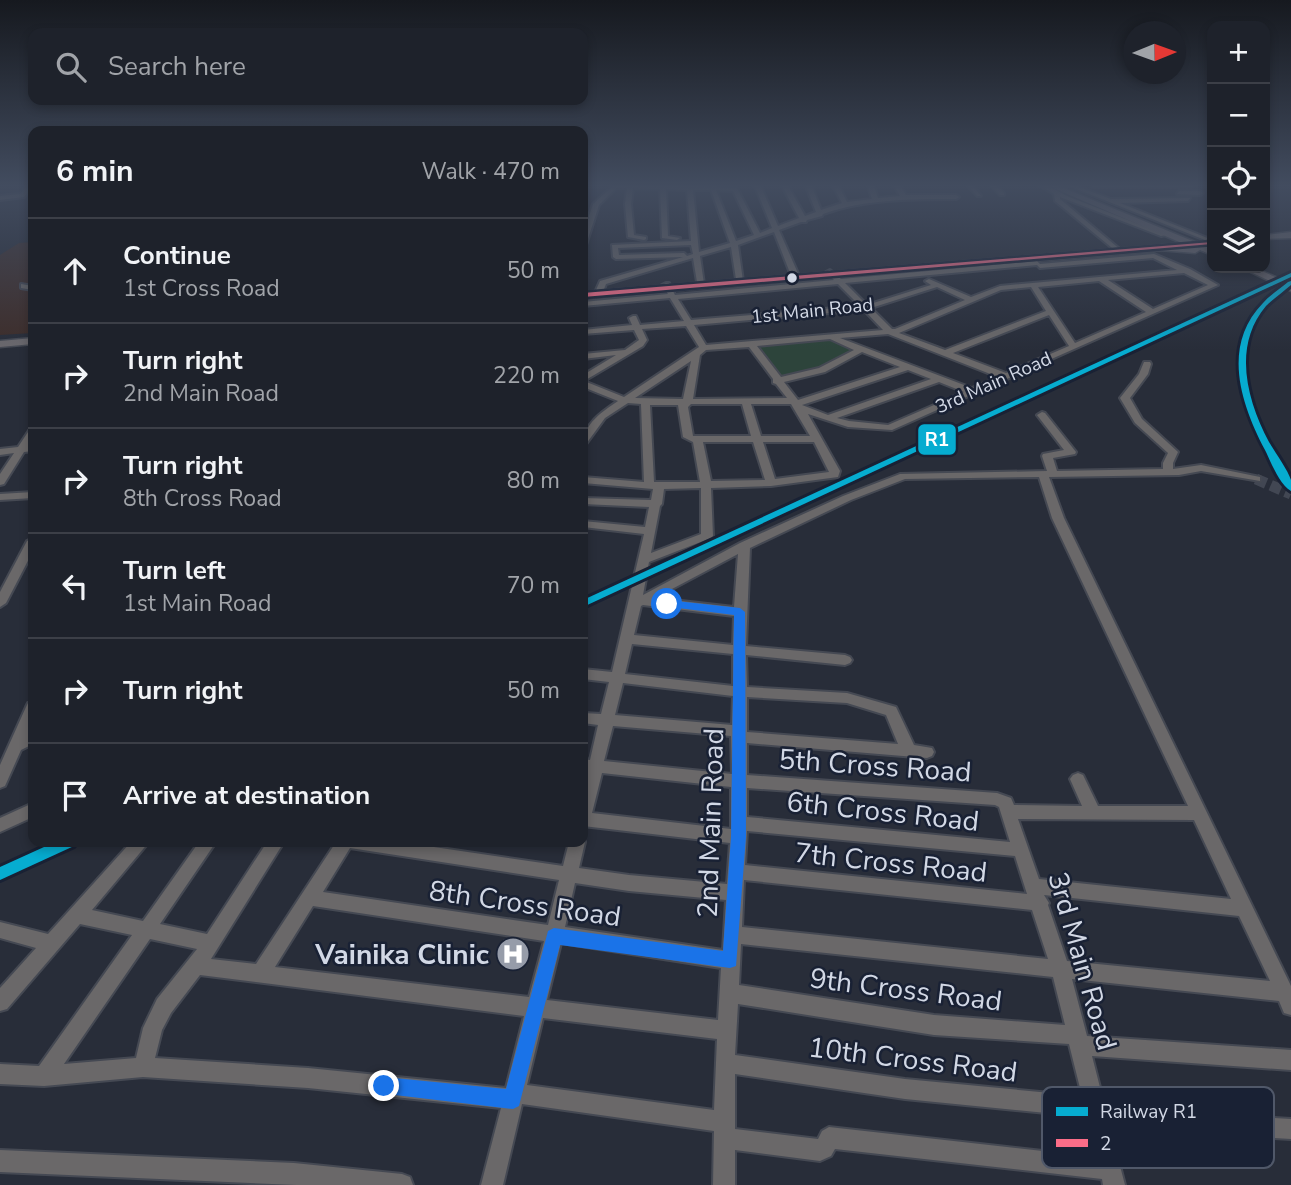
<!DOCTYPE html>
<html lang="en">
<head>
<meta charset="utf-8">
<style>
	body { margin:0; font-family:"Nunito Sans",sans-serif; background:#2b2f37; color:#f1f3f6 }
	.controls { position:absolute; right:21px; top:21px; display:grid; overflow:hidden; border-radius:14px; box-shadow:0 4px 10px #0003 }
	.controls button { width:63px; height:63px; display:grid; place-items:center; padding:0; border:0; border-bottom:2px solid #3c3f47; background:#1e222b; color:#f1f3f6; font:35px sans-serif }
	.compass { position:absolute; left:1123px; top:21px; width:63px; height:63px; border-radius:50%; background:#1e222b; box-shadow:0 4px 10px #0003; rotate:89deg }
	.stop { position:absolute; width:21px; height:21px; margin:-16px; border:5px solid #1a73e8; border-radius:50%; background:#fff }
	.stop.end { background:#1a73e8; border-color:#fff; box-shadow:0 2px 7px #0008 }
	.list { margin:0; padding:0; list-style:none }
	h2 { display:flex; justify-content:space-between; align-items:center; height:91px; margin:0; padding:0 28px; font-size:30px }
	h2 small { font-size:23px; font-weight:400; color:#a1a4a9 }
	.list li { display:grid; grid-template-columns:46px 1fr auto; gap:21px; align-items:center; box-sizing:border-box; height:105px; padding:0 28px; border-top:2px solid #3c3f47 }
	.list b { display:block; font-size:26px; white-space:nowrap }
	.list p { margin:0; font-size:23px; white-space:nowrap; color:#a1a4a9 }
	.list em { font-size:23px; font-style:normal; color:#a1a4a9 }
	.icon { flex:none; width:38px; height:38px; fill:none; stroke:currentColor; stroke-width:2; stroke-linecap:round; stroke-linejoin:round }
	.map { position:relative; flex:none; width:1291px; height:1185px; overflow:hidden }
	.search { position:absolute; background:#1e222b; box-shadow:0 4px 10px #0003; left:28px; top:28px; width:560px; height:77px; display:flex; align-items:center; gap:18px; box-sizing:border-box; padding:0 24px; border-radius:14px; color:#a1a4a9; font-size:26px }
	.panel { position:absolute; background:#1e222b; box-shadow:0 4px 10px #0003; left:28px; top:126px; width:560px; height:721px; border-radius:14px }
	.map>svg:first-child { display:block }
</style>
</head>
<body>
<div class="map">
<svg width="1291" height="1185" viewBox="0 0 1291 1185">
	<rect width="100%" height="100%" fill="#282d39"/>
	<!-- medical -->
	<polygon fill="#3d2d2a" points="33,242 33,333 0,335 0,255 19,243"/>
	<!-- green -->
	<polygon fill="#2d443b" points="831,337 862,349 822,370 776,381 751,344"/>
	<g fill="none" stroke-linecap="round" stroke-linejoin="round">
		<!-- minor-tunnel -->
		<polyline stroke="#424753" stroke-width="11" stroke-dasharray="11 5" stroke-linecap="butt" points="1256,479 1291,494"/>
		<defs>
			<g id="minor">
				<polygon points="28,184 33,185 24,197 0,200 0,196 20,194"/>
				<polygon points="583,184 586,184 585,186 583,187"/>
				<path d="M 615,184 L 660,185 L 660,184 L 666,184 L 666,186 L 687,186 L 687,184 L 693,184 L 693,186 L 711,187 L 712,184 L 718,184 L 717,187 L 737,188 L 760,233 L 772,228 L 754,184 L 760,184 L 778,226 L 799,218 L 781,184 L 787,184 L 805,216 L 816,212 L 805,184 L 811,184 L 821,210 L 842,203 L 832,184 L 838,184 L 847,202 L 872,199 L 867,184 L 873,184 L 878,198 L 900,196 L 893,184 L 899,184 L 906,195 L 956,195 L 959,197 L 956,199 C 911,199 866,199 823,214 L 822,216 L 807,220 L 806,222 L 801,222 L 779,230 L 800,278 L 799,280 L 792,278 L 774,232 L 738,245 L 743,281 L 736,279 L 731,247 L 700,256 L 704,284 L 697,282 L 693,258 L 606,284 L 603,292 L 600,292 L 596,290 L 600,281 L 683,257 L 616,259 L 613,257 L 612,245 L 691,241 L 687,190 L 666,189 L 668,236 L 680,238 L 677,240 L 662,238 L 660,189 L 633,188 L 631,204 L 634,235 L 646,237 L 646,239 L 644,240 L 628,237 L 625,204 L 627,188 L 616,188 L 599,205 L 586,245 L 583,247 L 583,228 L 585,228 L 593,204 ZM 693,190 L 711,190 L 730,243 L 699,252 ZM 716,190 L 733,191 L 754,235 L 736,241 ZM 691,245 L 693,254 L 687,256 L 684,253 L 619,255 L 618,248 Z"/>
				<polygon points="966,184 972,184 981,196 977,196"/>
				<polygon points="989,184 995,184 1004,193 1004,195 1000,195"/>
				<polygon points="1038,184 1045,184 1067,196 1166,235 1161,236 1060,197 1060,199 1122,251 1117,252 1055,201 1054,194"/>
				<polygon points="1064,184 1071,184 1111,199 1190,198 1188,201 1120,203 1210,239 1205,240"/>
				<polygon points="1091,184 1194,184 1195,185 1192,187 1093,187"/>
				<polygon points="1179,191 1200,191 1203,193 1200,195 1177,194"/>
				<path d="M 1154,254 L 1190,269 L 1218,285 L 892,430 L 848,427 L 808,414 L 840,471 L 838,477 L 771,486 L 711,488 L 713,536 L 711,538 L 649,562 L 643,595 L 740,543 L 843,496 L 900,474 L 1047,471 L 1042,456 L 1043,454 L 1064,450 L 1037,415 L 1042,412 L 1045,413 L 1076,452 L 1075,454 L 1053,458 L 1057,471 L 1163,469 L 1163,463 L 1168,453 L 1135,423 L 1120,398 L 1139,374 L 1144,362 L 1150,362 L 1151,364 L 1148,374 L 1130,398 L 1142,419 L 1178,452 L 1173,463 L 1173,469 L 1201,465 L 1260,477 L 1260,481 L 1201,471 L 1179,475 L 1049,477 L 1064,518 L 1291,986 L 1291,1015 L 1284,1013 L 1279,1001 L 1072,979 L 1087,1036 L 1291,1050 L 1291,1070 L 1092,1056 L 1105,1107 L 1291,1119 L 1291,1139 L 1110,1128 L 1125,1185 L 1103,1185 L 1102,1179 L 835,1149 L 831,1156 L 820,1161 L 735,1150 L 735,1185 L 713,1185 L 714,1131 L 522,1104 L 503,1185 L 481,1185 L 501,1108 L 308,1088 L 143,1077 L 44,1086 L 0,1084 L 0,1064 L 39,1066 L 132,935 L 80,924 L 7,1009 L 0,1011 L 0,988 L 36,948 L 0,938 L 0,922 L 48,934 L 131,842 L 149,842 L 92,910 L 143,921 L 199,842 L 216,842 L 160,924 L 207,934 L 267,842 L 284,842 L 211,959 L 256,964 L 336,842 L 400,842 L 563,866 L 569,842 L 583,842 L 583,837 L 585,842 L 579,868 L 629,875 L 727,884 L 730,843 L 583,826 L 583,787 L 587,771 L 583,771 L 583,759 L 590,760 L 598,725 L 583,723 L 583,713 L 601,714 L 609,682 L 583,679 L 583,669 L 612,672 L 644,534 L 583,527 L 583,521 L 645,527 L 649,507 L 583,504 L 583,498 L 651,500 L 653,489 L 583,483 L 583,477 L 644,482 L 641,404 L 628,403 L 605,418 L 586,444 L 583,445 C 583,424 603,411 618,401 L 583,387 L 583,375 L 616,355 L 583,359 L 583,354 L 625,350 L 639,340 L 634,330 L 583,334 L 583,330 L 632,325 L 629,318 L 633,316 L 636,316 L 640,325 L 684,321 L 670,298 L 583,306 L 583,302 L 668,294 L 662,285 L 666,283 L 669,283 L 675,295 L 834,280 L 826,272 L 830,270 L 841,279 L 1037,261 L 1040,264 ZM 1153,258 L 1177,270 L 1000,286 L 971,297 L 929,279 L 925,281 L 931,285 L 867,305 L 845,283 L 1037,265 L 1040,268 ZM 1184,273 L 1208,285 L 1153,309 L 1108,280 ZM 1099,281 L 1146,312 L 1075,343 L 1038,287 ZM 838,284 L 860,306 L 691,320 L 678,299 ZM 937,287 L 965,300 L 895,329 L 892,329 L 871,308 ZM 1031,287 L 1046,311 L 945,350 L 899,333 L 1001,290 ZM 864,310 L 883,330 L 706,345 L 694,325 ZM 1049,315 L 1069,346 L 1006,373 L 953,353 ZM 686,326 L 699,347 L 624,397 L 584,381 L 643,346 L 647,340 L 642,329 ZM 888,334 L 998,377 L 972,388 L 840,338 ZM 830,339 L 854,350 L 819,368 L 781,377 L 757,346 ZM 749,347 L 773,379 L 773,383 L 776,384 L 787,398 L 693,399 L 700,355 L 706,350 ZM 862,352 L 900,367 L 798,400 L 784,382 L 825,372 ZM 691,361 L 683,399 L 635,398 ZM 908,370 L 931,379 L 828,415 L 802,405 ZM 939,382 L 964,392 L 888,425 L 849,421 L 837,418 ZM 691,404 L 742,404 L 751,436 L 693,436 L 688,407 ZM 751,404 L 791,404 L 810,436 L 761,436 ZM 650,405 L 678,405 L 683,437 L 693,442 L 700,482 L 654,482 ZM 703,442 L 753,442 L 765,480 L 711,481 ZM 763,442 L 814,442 L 829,472 L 775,479 ZM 1039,477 L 1052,518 L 1188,806 L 1098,806 L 1083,775 L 1078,773 L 1073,775 L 1070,779 L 1082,806 L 1014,805 L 1011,798 L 997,793 L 747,775 L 747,743 L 927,758 L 932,756 L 934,752 L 932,748 L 914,745 L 896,707 L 847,693 L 747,687 L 746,655 L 845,665 L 850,663 L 852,660 L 850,657 L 845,655 L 746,646 L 750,548 L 851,500 L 905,479 ZM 701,488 L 701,534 L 651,553 L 660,506 L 662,504 L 664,489 ZM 738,554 L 734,607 L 655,598 ZM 643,605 L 734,616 L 733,645 L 634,635 L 641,606 ZM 632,644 L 733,654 L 733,686 L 625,674 ZM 623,683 L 733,696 L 732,725 L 615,715 ZM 747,697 L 847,703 L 886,715 L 898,744 L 747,732 ZM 613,726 L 731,736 L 732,774 L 604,761 ZM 602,773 L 731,787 L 731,829 L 592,813 ZM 747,788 L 995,805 L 999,807 L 1010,842 L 747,817 ZM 1018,819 L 1194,820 L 1231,899 L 1039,879 ZM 747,831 L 1015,856 L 1027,894 L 745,865 ZM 350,848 L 559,880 L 548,925 L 323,892 ZM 744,880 L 1032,910 L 1048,959 L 742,927 ZM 575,883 L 629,891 L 726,900 L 723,950 L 565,927 ZM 1044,895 L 1239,916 L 1270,981 L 1067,961 L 1048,905 L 1049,903 ZM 313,906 L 544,941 L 529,997 L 275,967 ZM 150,939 L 197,949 L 157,999 L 143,1028 L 136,1058 L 64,1064 ZM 561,943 L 721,968 L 718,1020 L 547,1000 ZM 741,944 L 1053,977 L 1065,1025 L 934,1015 L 739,985 ZM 200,975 L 524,1016 L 506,1088 L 308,1068 L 155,1058 L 162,1030 L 171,1013 ZM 738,1004 L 934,1035 L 1069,1044 L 1082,1096 L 905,1079 L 735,1055 ZM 543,1018 L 717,1039 L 714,1110 L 527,1085 ZM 735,1074 L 905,1099 L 1087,1117 L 1096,1157 L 829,1127 L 822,1131 L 818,1139 L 735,1129 Z"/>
				<polygon points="21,284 33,286 33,290 21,288"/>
				<polygon points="33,428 33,438 29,446 33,445 33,451 24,452 4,484 0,485 0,474 14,453 0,455 0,449 18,447 30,429"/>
				<polygon points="33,492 33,498 0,500 0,494"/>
				<polygon points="33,538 33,551 6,603 0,607 0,592 27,541"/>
				<polygon points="33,702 33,723 28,734 33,732 33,744 21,750 5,786 0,788 0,765 26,707 28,703"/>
				<polygon points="33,803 33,817 0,832 0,818"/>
				<polygon points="0,1150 294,1163 402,1174 410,1177 413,1185 296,1185 0,1172"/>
			</g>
			<g id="major">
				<polygon points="1291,232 1291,238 1265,239 1265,235"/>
				<polygon points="1212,241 1212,246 583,298 583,292"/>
				<polygon points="33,338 33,344 0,347 0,341"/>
			</g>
			<g id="highway">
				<polygon points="1044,184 1054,184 1212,249 1212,255 1200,250 1195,253 1159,250 1157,248 1162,245 1191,247"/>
				<polygon points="1242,268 1255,268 1291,284 1291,291"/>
			</g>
		</defs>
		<!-- minor casing -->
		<use href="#minor" stroke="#454953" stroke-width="4"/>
		<!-- major casing -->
		<use href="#major" stroke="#454953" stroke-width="3"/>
		<!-- highway casing -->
		<use href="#highway" stroke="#454953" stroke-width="3"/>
		<!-- minor -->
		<use href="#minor" fill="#6a6869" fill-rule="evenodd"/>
		<!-- major -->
		<use href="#major" fill="#6a686d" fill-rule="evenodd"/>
		<!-- highway -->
		<use href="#highway" fill="#68656b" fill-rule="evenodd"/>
		<defs>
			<polygon id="bus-1" points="1212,242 1212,244 583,297 583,293"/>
		</defs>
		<!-- bus-1 casing -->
		<use href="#bus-1" stroke="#192134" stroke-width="5"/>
		<!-- bus-1 -->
		<use href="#bus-1" fill="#fb6d88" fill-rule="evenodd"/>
		<defs>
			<g id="rail-1">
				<polygon points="1291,273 1291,277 583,607 583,600"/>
				<path d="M 1291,281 L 1291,285 C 1283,292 1273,299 1266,306 C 1232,346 1247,401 1269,442 C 1275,452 1288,470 1291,480 C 1291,481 1291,490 1291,491 C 1279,484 1271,462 1265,450 C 1241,404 1221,346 1263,303 C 1270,295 1280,289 1288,282 Z"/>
				<polygon points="55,842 76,842 74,846 0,880 0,867"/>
			</g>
		</defs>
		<!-- rail-1 casing -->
		<use href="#rail-1" stroke="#192134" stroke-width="6"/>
		<!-- rail-1 -->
		<use href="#rail-1" fill="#06acd0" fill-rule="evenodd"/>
	</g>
	<!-- sky -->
	<linearGradient id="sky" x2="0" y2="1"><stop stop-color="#16191f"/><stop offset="0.53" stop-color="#424c5f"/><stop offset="1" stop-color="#424c5f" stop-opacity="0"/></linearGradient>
	<rect width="1291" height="350" fill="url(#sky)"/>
	<!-- route -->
	<polygon fill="#1a73e8" points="667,600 740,608 745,612 746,837 736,966 730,968 560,945 519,1106 513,1109 378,1093 375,1086 378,1079 384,1077 506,1089 548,931 554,928 723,951 731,837 734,615 662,606 661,604"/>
	<!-- icons -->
	<defs>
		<symbol id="hospital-disc" viewBox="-11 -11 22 22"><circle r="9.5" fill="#969ca9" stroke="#192134"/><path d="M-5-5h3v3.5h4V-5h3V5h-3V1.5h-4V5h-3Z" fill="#fff"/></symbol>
	</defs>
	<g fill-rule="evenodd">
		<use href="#hospital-disc" x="494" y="935" width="38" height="38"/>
	</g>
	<!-- markers -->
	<circle fill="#d2d8e5" stroke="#192134" stroke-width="2.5" cx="792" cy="278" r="6"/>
	<g text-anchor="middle" stroke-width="5" stroke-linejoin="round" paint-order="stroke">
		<!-- far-street labels -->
		<g font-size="19" fill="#d2d8e5" stroke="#192134">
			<text transform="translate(812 310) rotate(-6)" y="7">1st Main Road</text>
			<text transform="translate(993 382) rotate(-24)" y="7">3rd Main Road</text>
		</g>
		<!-- near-street labels -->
		<g font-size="28" fill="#d2d8e5" stroke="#192134">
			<text transform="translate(875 765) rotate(4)" y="10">5th Cross Road</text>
			<text transform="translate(883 811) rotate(6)" y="10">6th Cross Road</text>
			<text transform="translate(710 823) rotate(-88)" y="10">2nd Main Road</text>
			<text transform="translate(891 862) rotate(6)" y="10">7th Cross Road</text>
			<text transform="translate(525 903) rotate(8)" y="10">8th Cross Road</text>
			<text transform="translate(1083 961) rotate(74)" y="10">3rd Main Road</text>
			<text transform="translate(906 989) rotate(7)" y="10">9th Cross Road</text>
			<text transform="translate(913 1059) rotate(7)" y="10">10th Cross Road</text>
		</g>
		<!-- near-poi labels -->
		<g font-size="28" font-weight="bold" fill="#d2d8e5" stroke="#192134" text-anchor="end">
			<text x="489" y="964">Vainika Clinic</text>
		</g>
	</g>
	<!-- legend -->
	<rect x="1042" y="1087" width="232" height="81" rx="10" fill="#192134" stroke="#505869" stroke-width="2"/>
	<rect x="1056" y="1107" width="32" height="9" fill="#06acd0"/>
	<rect x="1056" y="1139" width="32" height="8" fill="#fb6d88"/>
	<g font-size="19" fill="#d2d8e5">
		<text x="1100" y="1118">Railway R1</text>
		<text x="1100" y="1150">2</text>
	</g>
	<rect stroke="#192134" stroke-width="2.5" x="917" y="423" width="40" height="33" rx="7" fill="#06acd0"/>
	<g font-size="19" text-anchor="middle" font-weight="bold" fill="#fff">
		<text x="937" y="446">R1</text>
	</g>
</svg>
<div class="controls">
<button>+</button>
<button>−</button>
<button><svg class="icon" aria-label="locate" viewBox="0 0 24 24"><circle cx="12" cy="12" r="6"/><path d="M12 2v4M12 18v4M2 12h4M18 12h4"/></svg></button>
<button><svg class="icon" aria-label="layers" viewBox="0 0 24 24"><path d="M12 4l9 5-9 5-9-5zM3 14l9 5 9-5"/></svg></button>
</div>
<svg class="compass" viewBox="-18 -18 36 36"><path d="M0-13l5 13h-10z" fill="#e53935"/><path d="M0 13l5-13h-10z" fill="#a1a4a9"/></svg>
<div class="stop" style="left:667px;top:604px"></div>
<div class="stop end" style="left:384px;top:1086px"></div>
<div class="search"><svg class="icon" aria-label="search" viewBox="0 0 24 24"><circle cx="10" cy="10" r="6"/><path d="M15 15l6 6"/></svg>Search here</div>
<section class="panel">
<h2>6 min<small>Walk · 470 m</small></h2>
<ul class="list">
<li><svg class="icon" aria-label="ahead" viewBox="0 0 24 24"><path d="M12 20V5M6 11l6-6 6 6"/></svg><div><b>Continue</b><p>1st Cross Road</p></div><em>50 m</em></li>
<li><svg class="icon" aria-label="right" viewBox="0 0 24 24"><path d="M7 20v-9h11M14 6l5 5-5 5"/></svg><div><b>Turn right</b><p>2nd Main Road</p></div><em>220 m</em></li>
<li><svg class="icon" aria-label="right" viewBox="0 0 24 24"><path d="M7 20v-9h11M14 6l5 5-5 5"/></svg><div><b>Turn right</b><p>8th Cross Road</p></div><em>80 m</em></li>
<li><svg class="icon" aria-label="left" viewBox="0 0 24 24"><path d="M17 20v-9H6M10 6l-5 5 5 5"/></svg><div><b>Turn left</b><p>1st Main Road</p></div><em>70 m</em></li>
<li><svg class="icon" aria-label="right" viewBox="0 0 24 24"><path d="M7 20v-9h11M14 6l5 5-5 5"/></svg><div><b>Turn right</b></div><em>50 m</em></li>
<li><svg class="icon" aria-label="arrive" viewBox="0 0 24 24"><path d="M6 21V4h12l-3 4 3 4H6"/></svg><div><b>Arrive at destination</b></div></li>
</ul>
</section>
</div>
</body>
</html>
